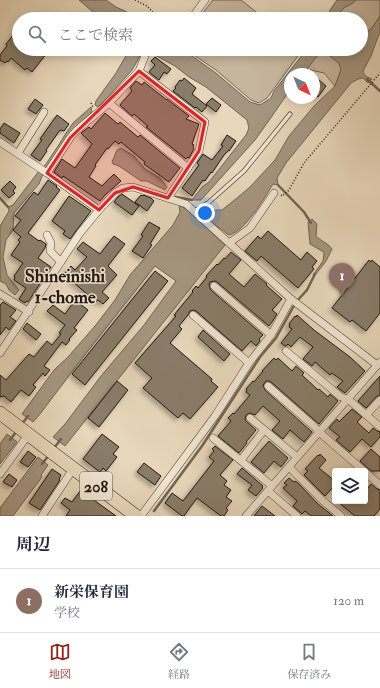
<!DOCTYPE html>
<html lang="ja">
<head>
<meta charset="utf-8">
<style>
	body { margin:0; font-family:"IM FELL Double Pica","Noto Serif JP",serif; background:#f2f2f3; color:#1f2937 }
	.controls { position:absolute; right:12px; bottom:12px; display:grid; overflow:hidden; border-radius:4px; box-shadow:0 2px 10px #0003 }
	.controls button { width:36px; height:36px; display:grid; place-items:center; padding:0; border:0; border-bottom:1px solid #e0e1e3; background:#fff; color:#1f2937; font:20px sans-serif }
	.compass { position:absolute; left:284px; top:68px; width:36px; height:36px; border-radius:50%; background:#fff; box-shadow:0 2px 10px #0003; rotate:137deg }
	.you { position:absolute; left:205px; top:213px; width:14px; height:14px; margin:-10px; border:3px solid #fff; border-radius:50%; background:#1a73e8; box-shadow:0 0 0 6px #1a73e833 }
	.badge { display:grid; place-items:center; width:26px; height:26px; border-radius:50%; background:#8f2418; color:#fff; font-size:13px; font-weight:700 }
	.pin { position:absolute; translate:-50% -33px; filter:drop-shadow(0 1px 2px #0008) }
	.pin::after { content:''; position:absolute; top:21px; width:14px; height:12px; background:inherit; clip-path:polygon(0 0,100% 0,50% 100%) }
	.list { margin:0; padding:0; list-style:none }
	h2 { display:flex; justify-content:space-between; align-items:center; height:52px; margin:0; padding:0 16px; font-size:17px }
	h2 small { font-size:13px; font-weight:400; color:#747a83 }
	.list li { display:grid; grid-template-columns:26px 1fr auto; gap:12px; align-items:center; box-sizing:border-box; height:64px; padding:0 16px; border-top:1px solid #e0e1e3 }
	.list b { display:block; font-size:15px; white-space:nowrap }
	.list p { margin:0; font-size:13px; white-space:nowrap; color:#747a83 }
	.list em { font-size:13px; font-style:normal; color:#747a83 }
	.icon { flex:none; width:22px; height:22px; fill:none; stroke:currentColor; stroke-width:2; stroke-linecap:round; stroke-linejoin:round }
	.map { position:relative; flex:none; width:380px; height:516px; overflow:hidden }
	.search { position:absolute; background:#fff; box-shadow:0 2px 10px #0003; left:12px; right:12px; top:12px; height:44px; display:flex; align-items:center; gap:10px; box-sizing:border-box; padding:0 14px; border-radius:22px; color:#747a83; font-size:15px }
	.sheet { height:116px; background:#fff }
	nav { display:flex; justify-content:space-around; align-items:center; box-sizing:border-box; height:56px; border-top:1px solid #e0e1e3; background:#fff; font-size:11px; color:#747a83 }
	nav a { display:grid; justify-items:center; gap:2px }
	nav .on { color:#8f2418 }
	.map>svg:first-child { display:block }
</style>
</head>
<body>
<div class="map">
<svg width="380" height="516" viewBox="0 0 380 516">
	<defs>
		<filter id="shadow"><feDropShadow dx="-3" dy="3" stdDeviation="2" flood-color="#0004"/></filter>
	</defs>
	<rect width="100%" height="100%" fill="#e8d7bb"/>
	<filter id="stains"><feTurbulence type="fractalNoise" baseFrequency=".005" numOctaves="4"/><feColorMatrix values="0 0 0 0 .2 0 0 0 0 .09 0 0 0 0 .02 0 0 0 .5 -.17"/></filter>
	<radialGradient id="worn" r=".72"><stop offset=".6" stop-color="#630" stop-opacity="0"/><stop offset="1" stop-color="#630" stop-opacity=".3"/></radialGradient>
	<!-- green -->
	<g fill="#c6b69e" stroke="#746658">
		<polygon points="213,0 241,0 265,19 198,19"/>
		<polygon points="356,0 380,0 380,16 372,28 361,37 361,19 322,19 325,14 329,15 331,16 335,16 345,7 353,3"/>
		<polygon points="185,49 303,49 267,98 259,103 251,100 216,70"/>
		<polygon points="322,50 339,63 341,70 335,86 324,73 306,69"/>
	</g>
	<!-- water -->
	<g fill="#a59681" stroke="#716354">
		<polygon points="79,0 106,0 116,7 142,19 101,19"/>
		<polygon points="337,0 356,0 353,3 345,7 335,17 331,16 329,15 330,10"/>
		<path d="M 380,16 L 380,34 L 378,37 L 371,56 L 364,69 L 363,73 L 367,77 L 372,79 L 368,83 L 363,78 L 358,79 L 351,83 L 286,163 L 277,178 L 278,185 L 273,184 C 263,200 246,230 229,235 L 214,224 L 206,215 L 210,210 L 222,210 L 237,198 L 250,187 L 275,160 L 289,136 L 314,106 L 335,86 L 341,70 L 339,63 L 322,50 L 303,74 L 290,74 L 290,90 L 270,119 L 255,140 L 201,200 L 192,200 L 202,187 L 209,182 L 246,135 L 249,128 L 247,120 L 206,87 L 189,77 L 175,66 L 153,54 L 151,49 L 182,49 L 216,73 L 250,102 L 260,105 L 271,98 L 274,91 L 307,49 L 361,49 L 361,37 L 372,28 Z"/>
		<polygon points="130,49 144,49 132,70 109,96 98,107 95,105 96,101 116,73 127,54 131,52"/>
		<polygon points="91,107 92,112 71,132 43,174 39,184 14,213 13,230 6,240 3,257 7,275 19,290 15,295 9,290 6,284 0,281 0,226 9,211 8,207 13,205 39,171 46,164 58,146 68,130 73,123"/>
		<polygon points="121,148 134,156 145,169 160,178 167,187 165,190 147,181 141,181 119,166 113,164 112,162 117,150"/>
		<polygon points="179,205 186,209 225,245 65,446 53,437 65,424 101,376 144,325 176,281 155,266 84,356 40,414 33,422 22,414 54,370 68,357 95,326 115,300 130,275 173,225 180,212"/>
		<path d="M 312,219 L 317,224 L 316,236 C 321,241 329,244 332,249 L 326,261 L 316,274 L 313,275 L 323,261 L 324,253 L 322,251 L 310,244 L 308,222 Z"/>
		<polygon points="7,434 17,442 0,464 0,444"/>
		<polygon points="38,457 48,465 41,475 42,477 13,516 0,516 0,508"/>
	</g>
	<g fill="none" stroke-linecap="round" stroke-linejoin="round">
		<!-- stream -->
		<g stroke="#716354" stroke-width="2.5">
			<polyline points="367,79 380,91"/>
			<polyline points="278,185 304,212 311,223"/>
			<polyline points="176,197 192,200"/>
			<polyline points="0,198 8,207"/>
			<polyline points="22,424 28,416"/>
			<polyline points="10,440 16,432"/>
			<polyline points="54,448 61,439"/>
			<polyline points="42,464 49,455"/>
			<polyline points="154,511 202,446 260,357 276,338 296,302 307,290 315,274"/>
		</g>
	</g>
	<!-- building -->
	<g fill="#897b69" stroke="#221711" filter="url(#shadow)">
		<polygon points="19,28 19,49 42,49 47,53 32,72 27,68 25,70 11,58 8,62 7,61 5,63 0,60 0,55 7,46 6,44"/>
		<polygon points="155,57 171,69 167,74 164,72 159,80 149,72 155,65 151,61"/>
		<polygon points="184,78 196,88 192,94 207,106 202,112 196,107 195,108 173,91 176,88 175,87 180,80 182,81"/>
		<polygon points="318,79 326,86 318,97 314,93 314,84"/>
		<polygon points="136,81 142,85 144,82 167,100 167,99 189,116 186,119 199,124 192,144 194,145 193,147 194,149 189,158 188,157 186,159 146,127 148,126 134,114 132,116 120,105 132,91 130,88"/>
		<polygon points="212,98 221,105 216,112 206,104"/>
		<polygon points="35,99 43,105 36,114 28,109"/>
		<polygon points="105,113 118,124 120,122 138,137 140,135 180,168 169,182 144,164 145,162 121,142 119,144 115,141 108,149 107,148 95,165 96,166 89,177 102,186 114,174 121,181 105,195 100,201 63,176 62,178 54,172 62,159 75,168 92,144 81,133 89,127 91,129"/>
		<polygon points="57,115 69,124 64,131 60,130 46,150 47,151 40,161 31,155 42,140 40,139"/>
		<polygon points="4,123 20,133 14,143 0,133 0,129"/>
		<polygon points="227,135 236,141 229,151 229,150 224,155 212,173 211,172 205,181 203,180 192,196 182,188 199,165 197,163 203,154 212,160 223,146 221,145"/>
		<polygon points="48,180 57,186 56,187 60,190 28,233 39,241 40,240 46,244 45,248 38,258 51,267 28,302 26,301 25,303 19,299 26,288 14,280 15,277 14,276 23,263 11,255 20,242 18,240 21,237 13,230 21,220 15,216 34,192 38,195"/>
		<polygon points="10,181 16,187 13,191 15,193 9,198 1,190"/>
		<polygon points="122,194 139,206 132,215 114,202 118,197"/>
		<polygon points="141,195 142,196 143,195 151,198 154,201 147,211 135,202"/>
		<polygon points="69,196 91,211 70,239 63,234 65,231 52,221"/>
		<polygon points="149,222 160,228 150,244 152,245 143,258 132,251 143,236 141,235"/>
		<polygon points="268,231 301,260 307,252 317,261 312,267 314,269 298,288 261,256 257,261 245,251 258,236 261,239"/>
		<polygon points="114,236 125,244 108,266 117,275 102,292 109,298 103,304 98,300 96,302 64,274 71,266 75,270 87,257 77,249 83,242 100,254"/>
		<polygon points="231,252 241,260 229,274 244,287 255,274 267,284 266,285 282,299 272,310 277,314 272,322 269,326 217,282 215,281 210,282 209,285 211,290 263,335 259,339 260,341 256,346 251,341 242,351 196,311 194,310 190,311 188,315 179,326 182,329 170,343 212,379 211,381 218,387 190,419 183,413 178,418 143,388 152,378 135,363 176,316 174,315 193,292 192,291 196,286 198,288 207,277 206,276 217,264 218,265 224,258 225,259"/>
		<polygon points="369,260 371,262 372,260 380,267 380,313 366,331 352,320 350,322 332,308"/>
		<polygon points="155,271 168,281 85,385 72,374"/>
		<polygon points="75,300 88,310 74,328 77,330 69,339 70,340 66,345 62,342 44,366 50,370 45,376 43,373 33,385 36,387 29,396 21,390 11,402 4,396 0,397 0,375 6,380 29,354 34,357 47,341 52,345 61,334 59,333 65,325 47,311 53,305 65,314"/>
		<polygon points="3,302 16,310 10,317 16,321 9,330 6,327 0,335 0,305"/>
		<polygon points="297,315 314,330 350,357 365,371 345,393 337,387 343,381 332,373 330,375 315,362 312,366 303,359 313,347 300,337 291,347 288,344 286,346 285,346 281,343 292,329 289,327 290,325 289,324 295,316 296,317"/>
		<polygon points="27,323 41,334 36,340 23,329"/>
		<polygon points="203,330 230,354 224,361 198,337"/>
		<polygon points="274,358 276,360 278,358 292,371 296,366 304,373 302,375 318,390 319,389 328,397 330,394 338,401 319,424 271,382 269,381 266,381 263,385 265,390 312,432 304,442 290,430 283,439 272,430 280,421 263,406 255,415 250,413 246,415 245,420 256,430 246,442 247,443 239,453 218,436 231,421 228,418 233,413 234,414 250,395 246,392 247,390 246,389 253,381 254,382 263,371 262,371"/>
		<polygon points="380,376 380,395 376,397 366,408 358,401"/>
		<polygon points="117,381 128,390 99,427 88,418"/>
		<polygon points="352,409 362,417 357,422 369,433 373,428 377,431 380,432 380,437 371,447 362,439 350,452 336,440 340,437 329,428 337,419 339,422"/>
		<polygon points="102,434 119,447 113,454 117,457 106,471 103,468 100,472 83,459"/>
		<polygon points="269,441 288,458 281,467 274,461 264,473 251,462"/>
		<polygon points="215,446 233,460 220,475 227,481 224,485 231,490 226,497 232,501 226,508 228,510 224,516 221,516 197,498 184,516 182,516 165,503 172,493 183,501 214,461 209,457 214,451 212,449"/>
		<polygon points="371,449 380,457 380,471 371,471 360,461"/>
		<polygon points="28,451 36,457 28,467 20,462"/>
		<polygon points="320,454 326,460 319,468 335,481 335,485 325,496 304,475 308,471 305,469 318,455 319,456"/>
		<polygon points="144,463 161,476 155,485 137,472"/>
		<polygon points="242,468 263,486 262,487 263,488 256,496 248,490 252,485 237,474"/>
		<polygon points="52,469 61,475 59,479 60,480 40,510 29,503"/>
		<polygon points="9,474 17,480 12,487 3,482"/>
		<polygon points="289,478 294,482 295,481 298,483 318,504 333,516 311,516 305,511 302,514 293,506 297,501 283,488 287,485 284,483"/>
		<polygon points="371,484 377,489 380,490 380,509 374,516 355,516 337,501 365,501 365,492"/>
		<polygon points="81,490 87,495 116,516 66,516 70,510 61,503 65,498 72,502"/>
		<polygon points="262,506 275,516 254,516"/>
	</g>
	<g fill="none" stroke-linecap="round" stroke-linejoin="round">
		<defs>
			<polyline id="lane" points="195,211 208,203 244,171 290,114"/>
			<g id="street">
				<polyline points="191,19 205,0"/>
				<polyline points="139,71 205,122 199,151 168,198"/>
				<polyline points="109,103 188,168"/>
				<polyline points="0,142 47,173 99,210"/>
				<polyline points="18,153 44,112"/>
				<polyline points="47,173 70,138 76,131 109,103 139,71 146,53"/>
				<polyline points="47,235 51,243 50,251 61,262"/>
				<polyline points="229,243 250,228 274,193"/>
				<polyline points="214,286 271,335"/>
				<polyline points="0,294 29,312"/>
				<polyline points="193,315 249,363"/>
				<polyline points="286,351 341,397 348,399 380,427"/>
				<polyline points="0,353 80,233 99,210 115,193 123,188 133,187 186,204 291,299 364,355 377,365"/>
				<polyline points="268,386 315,427 319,432 364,471"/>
				<polyline points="366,415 380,400"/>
				<polyline points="250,418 297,457"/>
				<polyline points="213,438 272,486"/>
				<polyline points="241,460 264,430"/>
				<polyline points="289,467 322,500 341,516"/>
				<polyline points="365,472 380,485"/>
				<polyline points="0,474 28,435"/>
				<polyline points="268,491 297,516"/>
				<polyline points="42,516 73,469"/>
				<polyline points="141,516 215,416 249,363 271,335 291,299"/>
				<polyline points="246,516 380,362"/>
			</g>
			<polyline id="highway" points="0,413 136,516"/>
		</defs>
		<!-- lane casing -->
		<use href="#lane" stroke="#54473c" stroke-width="5"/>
		<!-- street casing -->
		<use href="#street" stroke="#54473c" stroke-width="8"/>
		<!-- highway casing -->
		<use href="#highway" stroke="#221711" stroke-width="14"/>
		<!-- path -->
		<g stroke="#221711" stroke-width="1.5" stroke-dasharray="1 2" stroke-linecap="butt">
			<polyline points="135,0 147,6 159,19"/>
			<polyline points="91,103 93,107"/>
			<polyline points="281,195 282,196 289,190 304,163 380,73"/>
		</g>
		<!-- lane -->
		<use href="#lane" stroke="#f0e5d3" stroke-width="3.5"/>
		<!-- street -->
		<use href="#street" stroke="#f0e5d3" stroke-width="7"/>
		<!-- highway -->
		<use href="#highway" stroke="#e8d7bb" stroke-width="13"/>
	</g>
	<!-- marked area -->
	<path fill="#d62828" fill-opacity="0.2" stroke="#d62828" stroke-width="3" stroke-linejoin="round" d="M 139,71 L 205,122 L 199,151 L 168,198 L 133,187 L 115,193 L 99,210 L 47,173 L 70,138 Z"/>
	<g text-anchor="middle" stroke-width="3" stroke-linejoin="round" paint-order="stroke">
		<!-- shield labels -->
		<rect fill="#f0e5d3" stroke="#60554b" stroke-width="1" x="80" y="472" width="32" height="28" rx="3"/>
		<g font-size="16" font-weight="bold" fill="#221711">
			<text x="96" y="492">208</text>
		</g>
		<!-- neighbourhood labels -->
		<g font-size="18" font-weight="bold" fill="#221711" stroke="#f0e5d3">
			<text x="65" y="282">Shineinishi<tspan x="65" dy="21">1-chome</tspan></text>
		</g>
	</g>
	<rect width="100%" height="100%" filter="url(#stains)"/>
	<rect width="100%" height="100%" fill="url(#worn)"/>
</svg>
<div class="controls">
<button><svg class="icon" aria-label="layers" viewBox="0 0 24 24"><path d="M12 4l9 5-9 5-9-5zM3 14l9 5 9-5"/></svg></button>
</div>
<svg class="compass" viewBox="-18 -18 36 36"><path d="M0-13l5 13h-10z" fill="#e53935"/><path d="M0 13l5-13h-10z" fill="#747a83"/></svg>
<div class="you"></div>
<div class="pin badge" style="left:342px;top:296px;background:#8d6e63">1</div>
<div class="search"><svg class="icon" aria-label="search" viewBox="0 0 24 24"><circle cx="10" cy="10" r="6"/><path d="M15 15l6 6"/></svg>ここで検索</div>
</div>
<section class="sheet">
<h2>周辺<small></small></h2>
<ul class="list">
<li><span class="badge" style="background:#8d6e63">1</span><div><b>新栄保育園</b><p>学校</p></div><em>120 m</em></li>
</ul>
</section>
<nav>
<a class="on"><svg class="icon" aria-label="map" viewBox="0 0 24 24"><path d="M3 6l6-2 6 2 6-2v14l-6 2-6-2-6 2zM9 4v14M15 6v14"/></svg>地図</a>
<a><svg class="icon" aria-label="directions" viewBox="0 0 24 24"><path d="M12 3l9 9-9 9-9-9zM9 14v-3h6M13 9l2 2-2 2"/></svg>経路</a>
<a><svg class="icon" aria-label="saved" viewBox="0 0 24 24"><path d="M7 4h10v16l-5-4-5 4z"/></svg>保存済み</a>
</nav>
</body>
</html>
